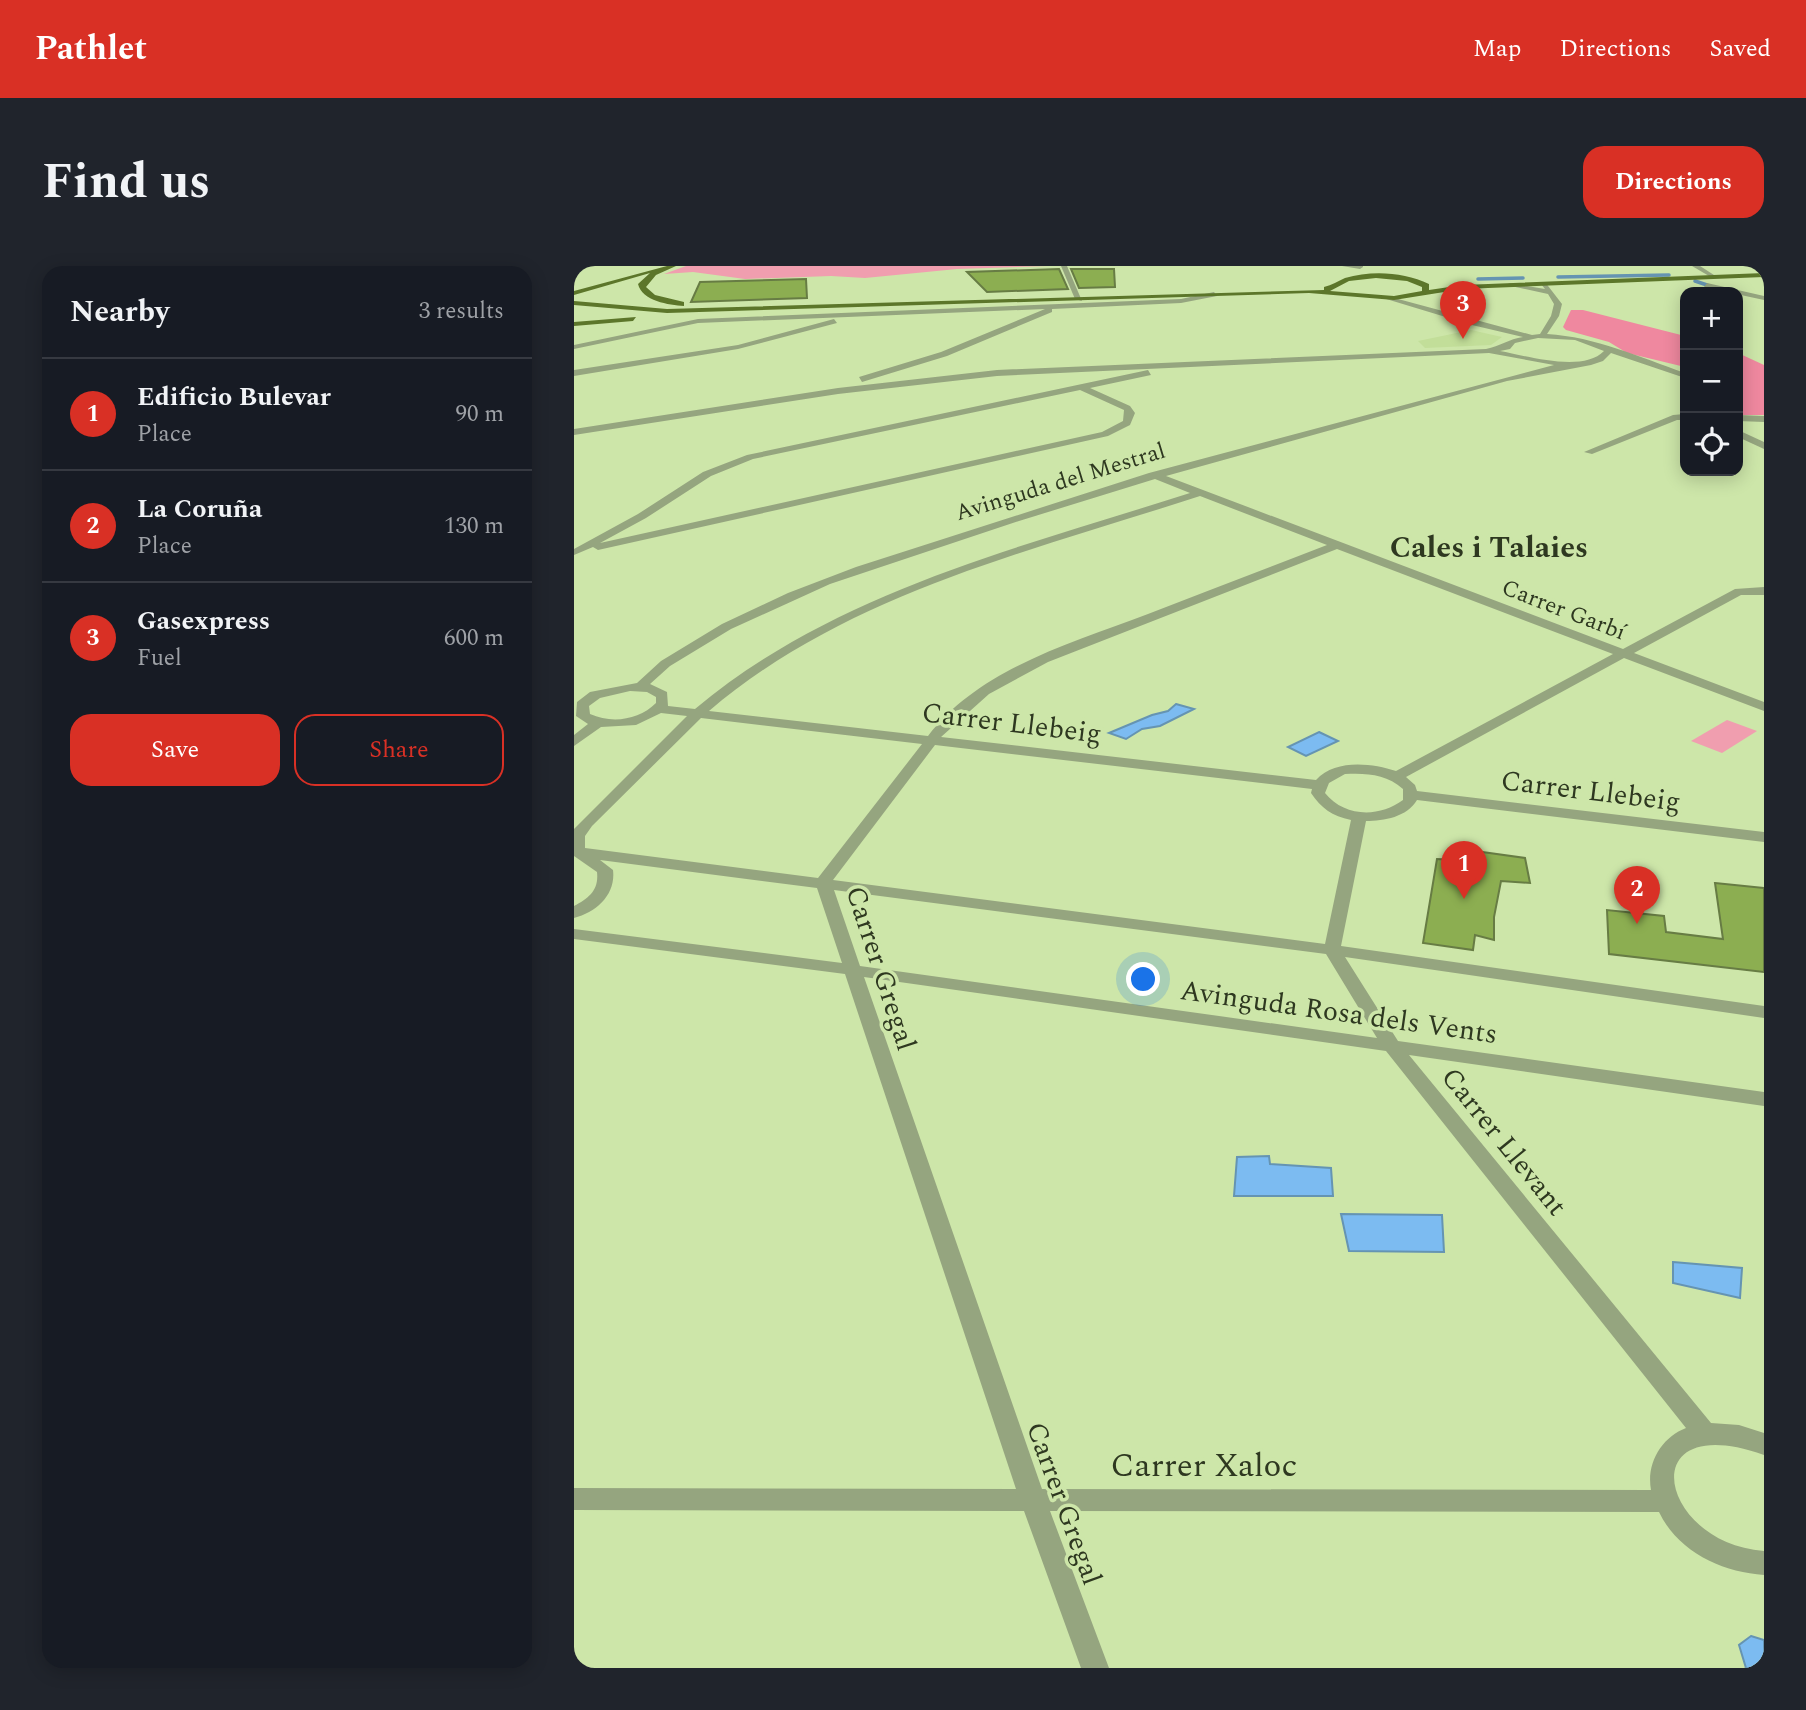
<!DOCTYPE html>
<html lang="en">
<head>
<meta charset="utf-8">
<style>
	body { margin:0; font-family:Spectral,serif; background:#20242c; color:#f1f3f6 }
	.controls { position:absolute; right:21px; top:21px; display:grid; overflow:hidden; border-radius:14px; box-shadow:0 4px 18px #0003 }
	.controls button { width:63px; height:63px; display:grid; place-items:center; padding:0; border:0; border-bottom:2px solid #363941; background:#171b24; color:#f1f3f6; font:35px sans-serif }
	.you { position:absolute; left:570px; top:714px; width:24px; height:24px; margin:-18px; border:5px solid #fff; border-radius:50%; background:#1a73e8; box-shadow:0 0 0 10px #1a73e833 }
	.badge { display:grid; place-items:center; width:46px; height:46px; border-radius:50%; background:#d93025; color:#fff; font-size:23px; font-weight:700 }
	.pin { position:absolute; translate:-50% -58px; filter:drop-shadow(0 2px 4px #0008) }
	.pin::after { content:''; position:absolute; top:37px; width:24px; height:21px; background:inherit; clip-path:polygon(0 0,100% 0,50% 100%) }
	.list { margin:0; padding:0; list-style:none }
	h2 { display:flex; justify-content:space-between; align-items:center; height:91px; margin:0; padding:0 28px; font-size:30px }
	h2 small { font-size:23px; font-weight:400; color:#9ea1a6 }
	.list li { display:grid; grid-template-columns:46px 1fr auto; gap:21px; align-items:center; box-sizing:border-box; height:112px; padding:0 28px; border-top:2px solid #363941 }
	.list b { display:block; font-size:26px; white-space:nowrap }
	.list p { margin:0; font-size:23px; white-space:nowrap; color:#9ea1a6 }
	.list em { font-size:23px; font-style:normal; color:#9ea1a6 }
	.actions { display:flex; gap:14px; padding:21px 28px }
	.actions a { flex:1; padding:16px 0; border:2px solid #d93025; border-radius:21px; text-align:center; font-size:24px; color:#d93025 }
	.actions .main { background:#d93025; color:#fff }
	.icon { flex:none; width:38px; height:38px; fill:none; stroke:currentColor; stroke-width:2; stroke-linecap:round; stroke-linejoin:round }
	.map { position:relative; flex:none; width:1190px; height:1402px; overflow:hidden; border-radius:21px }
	header { display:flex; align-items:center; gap:42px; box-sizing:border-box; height:98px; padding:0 35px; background:#d93025; color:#fff }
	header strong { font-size:33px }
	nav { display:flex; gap:38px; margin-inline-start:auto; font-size:24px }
	.intro { display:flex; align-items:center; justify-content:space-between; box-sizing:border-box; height:168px; padding:0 42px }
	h1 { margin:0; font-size:49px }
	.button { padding:18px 32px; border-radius:21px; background:#d93025; color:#fff; font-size:24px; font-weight:700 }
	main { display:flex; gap:42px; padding:0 42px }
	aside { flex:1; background:#171b24; border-radius:21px; box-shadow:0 4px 18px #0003 }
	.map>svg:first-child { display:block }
</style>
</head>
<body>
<header>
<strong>Pathlet</strong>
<nav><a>Map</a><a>Directions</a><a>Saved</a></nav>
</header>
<div class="intro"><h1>Find us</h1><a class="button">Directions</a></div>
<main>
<aside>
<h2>Nearby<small>3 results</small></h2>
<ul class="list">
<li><span class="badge">1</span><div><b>Edificio Bulevar</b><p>Place</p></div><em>90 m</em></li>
<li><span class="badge">2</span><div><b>La Coruña</b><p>Place</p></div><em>130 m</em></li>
<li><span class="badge">3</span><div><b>Gasexpress</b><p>Fuel</p></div><em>600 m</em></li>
</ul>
<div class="actions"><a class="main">Save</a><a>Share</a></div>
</aside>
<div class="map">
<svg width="1190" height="1402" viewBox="0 0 1190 1402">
	<rect width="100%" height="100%" fill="#cde6a9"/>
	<!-- built -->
	<polygon fill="#c2de99" points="897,64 928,71 917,79 851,82 844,75"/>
	<!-- green -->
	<g fill="#f09eaf">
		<polygon points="112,0 474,0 383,3 291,12 257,10 171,13 119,6 90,8"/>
		<polygon points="1153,454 1183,465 1148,487 1117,475"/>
	</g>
	<!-- forest -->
	<g fill="#ef889f">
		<polygon points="997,44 1009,44 1111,70 1111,101 1053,87 1035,76 992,64 989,61"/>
		<polygon points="1164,87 1190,99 1190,149 1164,149"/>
	</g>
	<!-- water -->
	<g fill="#7cbbf1" stroke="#6594b2" stroke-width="2">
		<polygon points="602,438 620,443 586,460 568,463 552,473 535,467 578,449 594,445"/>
		<polygon points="745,466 764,475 732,490 714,481"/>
		<polygon points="695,890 696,898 757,902 759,930 660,930 663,891"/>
		<polygon points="767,948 868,949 870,986 775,985"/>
		<polygon points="1099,996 1168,1002 1166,1032 1099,1017"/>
		<polygon points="1177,1370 1190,1374 1190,1402 1172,1402 1165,1379"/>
	</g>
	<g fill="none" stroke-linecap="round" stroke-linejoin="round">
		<!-- stream -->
		<g stroke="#6594b2" stroke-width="3.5">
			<polyline points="984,11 1095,9"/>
			<polyline points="904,13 949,12"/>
			<polyline points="1121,15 1133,19"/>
		</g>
	</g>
	<!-- building -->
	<g fill="#8cae51" stroke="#677c44" stroke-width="2">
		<polygon points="485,3 494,23 413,26 393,6"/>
		<polygon points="497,3 540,3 541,21 505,22"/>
		<polygon points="232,13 233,32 117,36 126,16"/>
		<polygon points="894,584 951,592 956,617 927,615 920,651 920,674 901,669 899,684 849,677 863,593 888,594"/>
		<polygon points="1141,617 1190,622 1190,706 1035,688 1033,644 1090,650 1092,666 1149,673"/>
	</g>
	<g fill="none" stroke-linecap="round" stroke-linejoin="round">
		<!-- minor -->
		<g fill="#95a57f" fill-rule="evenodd">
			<polygon points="487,0 493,0 508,35 501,33"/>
			<polygon points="768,0 789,0 789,1 786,3"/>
			<polygon points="1118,0 1126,0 1140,9 1135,10"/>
			<path d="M 971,16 L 988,38 L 985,50 L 973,68 C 1022,71 1065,91 1111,107 L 1111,112 L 1037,87 L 1029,95 L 1017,99 L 933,115 L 592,210 L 1049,383 L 1161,323 L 1190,321 L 1190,329 L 1167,329 L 1060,387 L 1190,436 L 1190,445 L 1050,392 L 832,511 L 841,519 L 843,525 L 1190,566 L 1190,576 L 843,534 C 833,551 810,555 792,555 L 767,680 L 1190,740 L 1190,752 L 771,691 L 824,775 L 1190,826 L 1190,840 L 835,789 L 1137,1157 L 1165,1159 L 1190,1167 L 1190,1189 C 1057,1142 1084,1277 1190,1285 L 1190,1309 C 1148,1306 1104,1286 1085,1246 L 476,1245 L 535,1402 L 507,1402 L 450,1245 L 0,1244 L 0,1222 L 442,1223 L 271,708 L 0,673 L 0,663 L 268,697 L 243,622 L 26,594 L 39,604 C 42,628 23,646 0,652 L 0,640 C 15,632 25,624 23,606 L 0,590 L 0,563 L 113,450 L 87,447 L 62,459 L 27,461 L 0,480 L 0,469 L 14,458 L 2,450 L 3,436 L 16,426 L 63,417 L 87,395 L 148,358 L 214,327 L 282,301 L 575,207 L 980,99 L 915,87 L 423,110 L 264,128 L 0,169 L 0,163 L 264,122 L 423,104 L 912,83 C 926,80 935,73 949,71 L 898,59 L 809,32 L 813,30 L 958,69 L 966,68 L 977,50 L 980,38 L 974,28 L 932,19 L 936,17 L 971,23 L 967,18 ZM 964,72 L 1001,74 L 1030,85 C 1009,107 953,90 926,85 L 936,83 L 941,77 ZM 581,213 L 616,227 C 445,282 262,325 121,443 L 94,440 L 93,426 L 76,418 L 96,400 L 157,363 L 256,318 L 445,255 ZM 626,230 L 753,279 C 694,302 634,325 574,348 C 498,377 406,402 354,470 L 135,445 C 273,327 458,285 626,230 ZM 763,283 L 1039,388 L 822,505 C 797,497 761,493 742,514 L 367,471 L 415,428 L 474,396 ZM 56,425 L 73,426 L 82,431 L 82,437 C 65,454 38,458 16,448 L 15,440 L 26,432 ZM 127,452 L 348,478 L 244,612 L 11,582 L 11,570 L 18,560 ZM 361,479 L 738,523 L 737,527 C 747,542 758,550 777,554 L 751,678 L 259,614 ZM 771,508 C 793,507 812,508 829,523 L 829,534 C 805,552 770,551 751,527 L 755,517 ZM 260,624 L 752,688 L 803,772 L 286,700 ZM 290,711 L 812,785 L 1112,1162 C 1088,1171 1072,1197 1077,1224 L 468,1223 Z"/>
			<polygon points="1133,17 1190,30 1190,34 1130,21"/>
			<polygon points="640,26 643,30 607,37 478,43 478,46 373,90 288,116 285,111 367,86 471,43 124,57 0,83 0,79 124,53 607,33"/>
			<polygon points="260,53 263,57 164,83 0,110 0,104 164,79"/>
			<path d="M 574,104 L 577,109 L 516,122 L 556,140 L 561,147 L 556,159 L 534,170 L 24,284 L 19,281 L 0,289 L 0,283 L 64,248 L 129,206 L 173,189 ZM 506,124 L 550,144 L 549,155 L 528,166 L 26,277 L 72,252 L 137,210 L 179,193 Z"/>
			<polygon points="1111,148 1111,154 1103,154 1018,188 1010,186 1099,149"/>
			<polygon points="1164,149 1190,150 1190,156 1164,155"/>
			<polygon points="1164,164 1190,176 1190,183 1164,171"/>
		</g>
		<!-- major -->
		<g fill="#5c762a" fill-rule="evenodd">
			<path d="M 93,0 L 102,0 L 82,9 L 72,21 L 81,29 L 110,36 L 110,40 C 95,39 68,35 64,18 L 76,7 L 0,29 L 0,25 Z"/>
			<path d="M 1190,7 L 1190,11 L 889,23 L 820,34 L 735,27 L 93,47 L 0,39 L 0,35 L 93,43 L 750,24 L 750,21 C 758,19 764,15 771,12 C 798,4 830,6 855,18 L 855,24 L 889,19 ZM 802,12 L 833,15 L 848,21 L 848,25 L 820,30 L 756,25 L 775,15 Z"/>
			<polygon points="62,51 59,55 0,60 0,56"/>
		</g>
	</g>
	<g text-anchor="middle" stroke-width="7" stroke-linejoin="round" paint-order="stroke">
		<!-- far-street labels -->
		<g font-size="23" fill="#2e3820" stroke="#cde6a9">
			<text transform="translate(486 215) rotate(-17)" y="8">Avinguda del Mestral</text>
			<text transform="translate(990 343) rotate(21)" y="8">Carrer Garbí</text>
		</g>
		<!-- street labels -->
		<g font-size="28" fill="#2e3820" stroke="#cde6a9">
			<text transform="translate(438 456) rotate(7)" y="10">Carrer Llebeig</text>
			<text transform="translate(1017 524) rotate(7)" y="10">Carrer Llebeig</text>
			<text transform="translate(308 702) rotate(72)" y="10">Carrer Gregal</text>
			<text transform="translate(765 745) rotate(8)" y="10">Avinguda Rosa dels Vents</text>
			<text transform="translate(931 875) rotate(51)" y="10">Carrer Llevant</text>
			<text transform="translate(491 1237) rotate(70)" y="10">Carrer Gregal</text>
		</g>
		<!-- far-district labels -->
		<g font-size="30" font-weight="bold" fill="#2e3820" stroke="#cde6a9">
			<text x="915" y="291">Cales i Talaies</text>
		</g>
		<!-- near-street labels -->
		<g font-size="33" fill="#2e3820" stroke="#cde6a9">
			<text x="630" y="1210">Carrer Xaloc</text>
		</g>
	</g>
</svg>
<div class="controls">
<button>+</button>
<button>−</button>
<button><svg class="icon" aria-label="locate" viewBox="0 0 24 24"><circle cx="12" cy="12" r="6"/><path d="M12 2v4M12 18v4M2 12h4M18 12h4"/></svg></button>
</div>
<div class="you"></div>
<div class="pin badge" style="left:890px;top:633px">1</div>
<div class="pin badge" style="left:1063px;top:658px">2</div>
<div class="pin badge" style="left:889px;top:73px">3</div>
</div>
</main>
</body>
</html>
